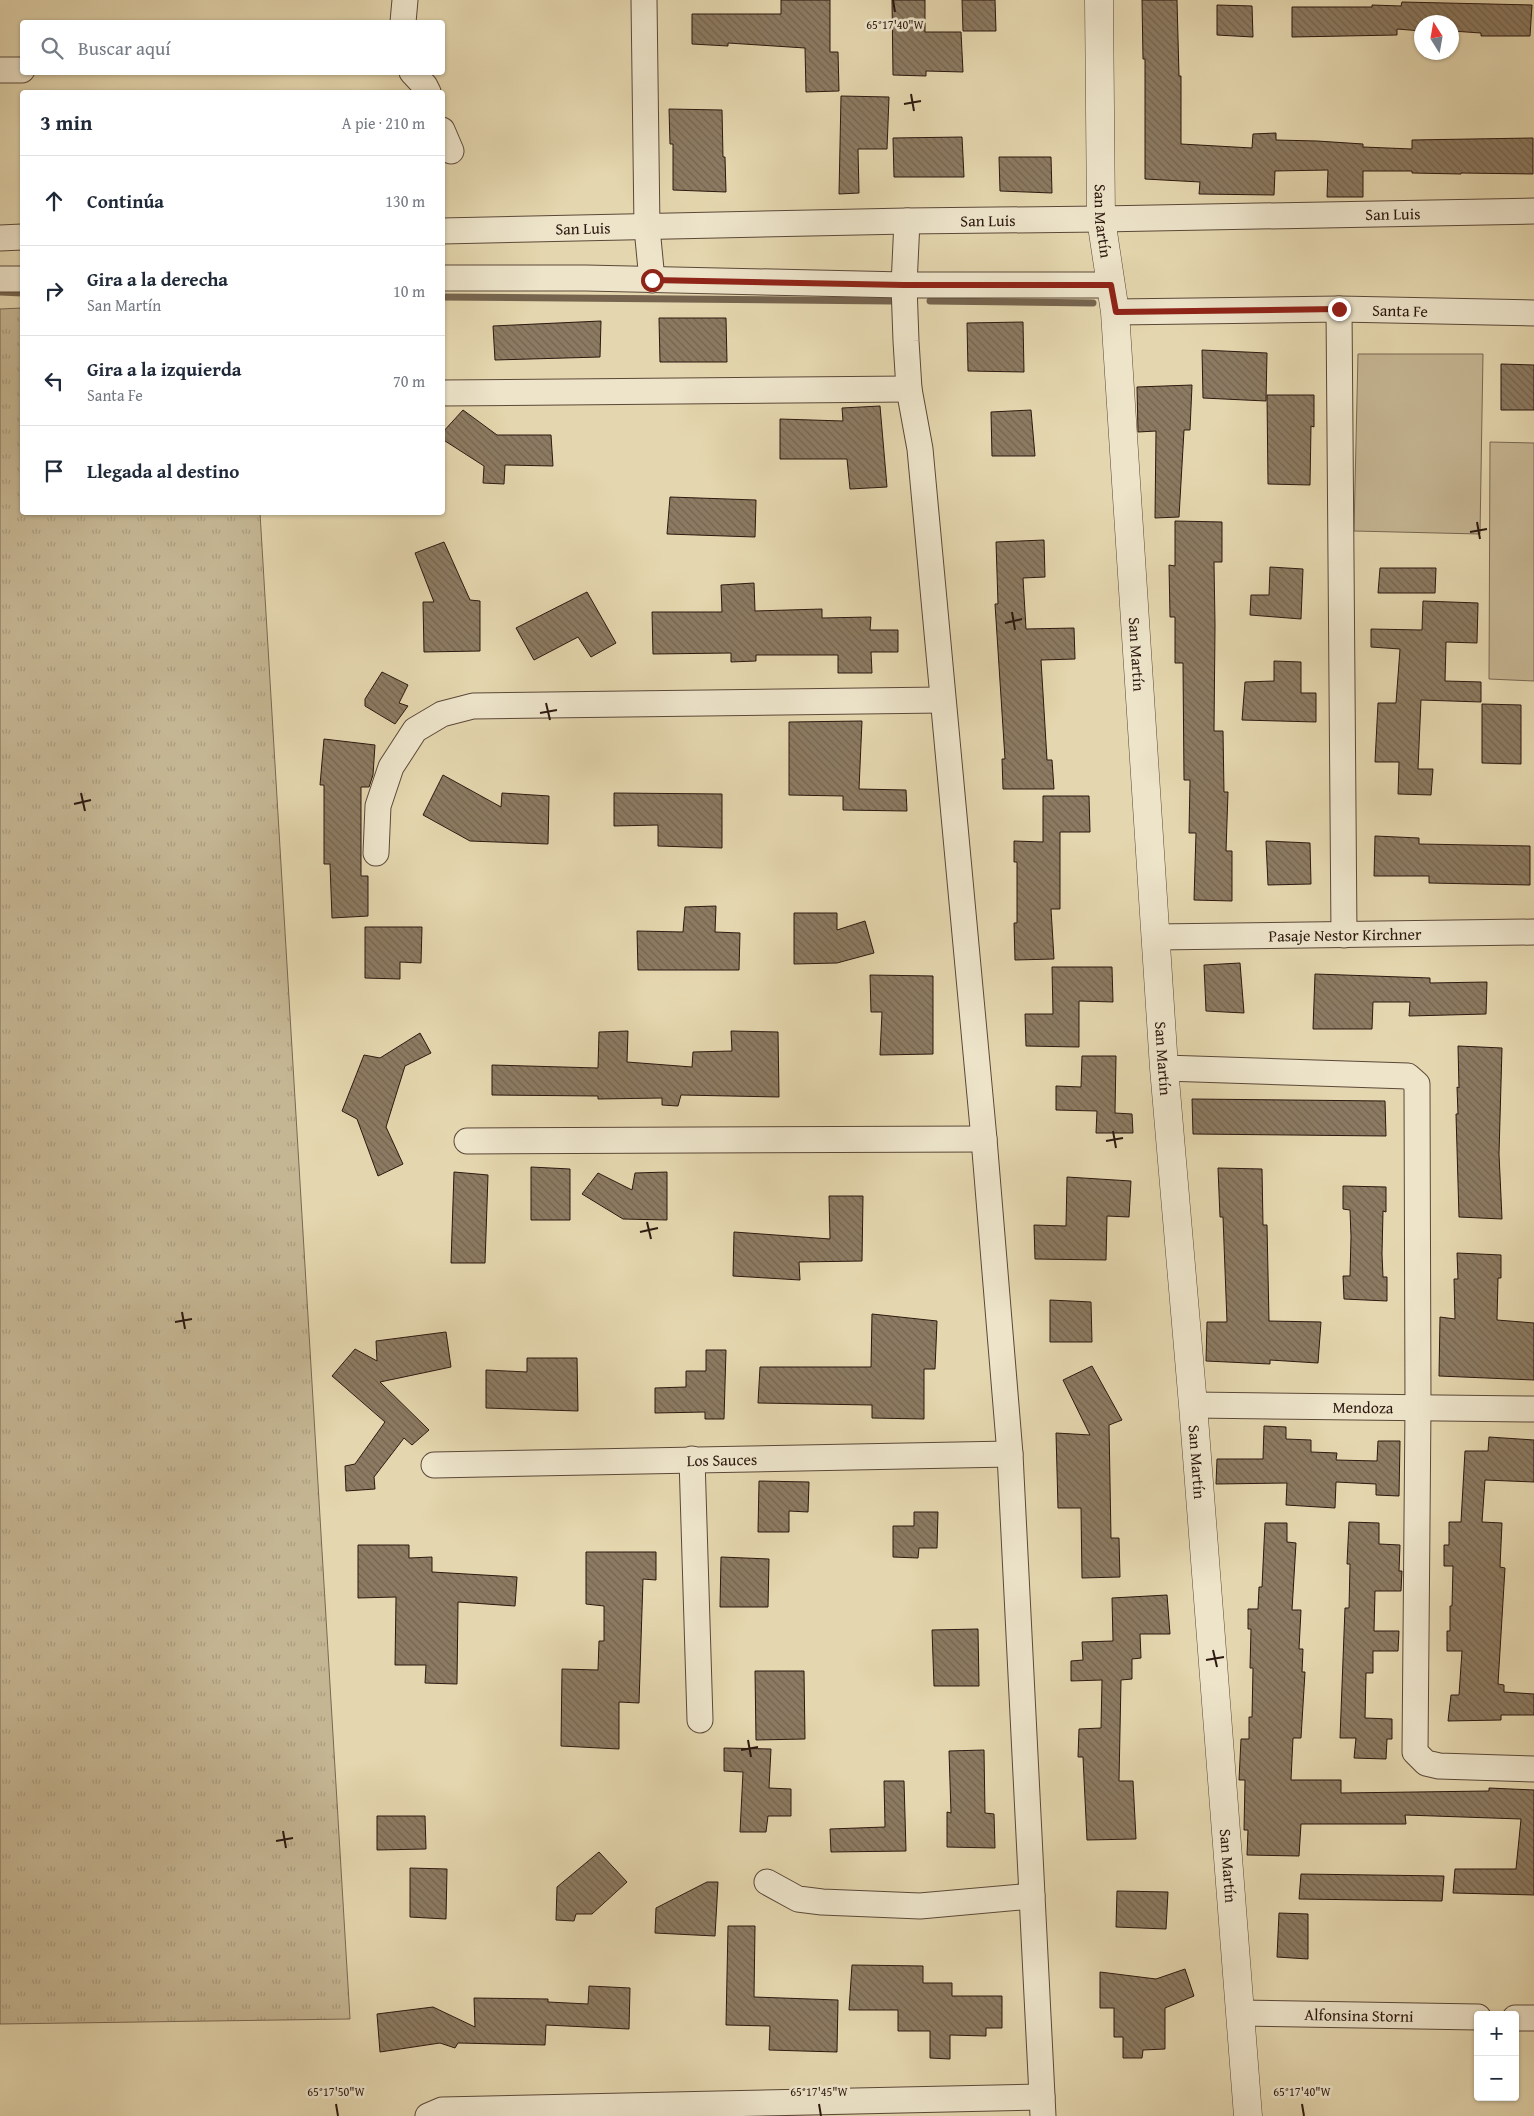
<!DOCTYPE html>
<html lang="es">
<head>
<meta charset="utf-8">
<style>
	body { margin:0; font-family:"Gentium Book Plus",serif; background:#f6f6f7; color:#1f2937 }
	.controls { position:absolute; right:15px; bottom:15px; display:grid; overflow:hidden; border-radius:5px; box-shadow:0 1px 4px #0004 }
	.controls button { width:45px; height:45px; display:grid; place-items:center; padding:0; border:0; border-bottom:1px solid #e0e1e3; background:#fff; color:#1f2937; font:25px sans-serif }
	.compass { position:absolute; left:1414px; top:15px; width:45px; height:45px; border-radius:50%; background:#fff; box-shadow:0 1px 4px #0004; rotate:349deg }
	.stop { position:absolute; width:15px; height:15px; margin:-11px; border:4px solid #8f2418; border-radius:50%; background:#fff }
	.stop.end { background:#8f2418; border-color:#fff; box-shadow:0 1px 5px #0008 }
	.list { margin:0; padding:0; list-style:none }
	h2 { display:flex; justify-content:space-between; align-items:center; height:65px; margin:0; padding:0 20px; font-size:21px }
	h2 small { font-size:16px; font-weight:400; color:#747a83 }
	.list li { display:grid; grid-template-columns:32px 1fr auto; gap:15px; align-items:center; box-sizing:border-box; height:90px; padding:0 20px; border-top:1px solid #e0e1e3 }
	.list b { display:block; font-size:19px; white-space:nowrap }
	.list p { margin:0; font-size:16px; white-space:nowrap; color:#747a83 }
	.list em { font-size:16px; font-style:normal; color:#747a83 }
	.icon { flex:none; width:28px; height:28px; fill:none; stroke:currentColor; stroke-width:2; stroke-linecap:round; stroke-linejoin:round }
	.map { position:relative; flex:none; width:1534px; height:2116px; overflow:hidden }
	.search { position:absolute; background:#fff; box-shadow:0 1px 4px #0004; left:20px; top:20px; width:425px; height:55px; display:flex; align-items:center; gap:12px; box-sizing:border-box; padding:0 18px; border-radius:5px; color:#747a83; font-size:19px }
	.panel { position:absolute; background:#fff; box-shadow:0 1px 4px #0004; left:20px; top:90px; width:425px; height:425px; border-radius:5px }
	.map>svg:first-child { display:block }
</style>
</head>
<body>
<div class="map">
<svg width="1534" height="2116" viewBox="0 0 1534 2116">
	<defs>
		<pattern id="grass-tufts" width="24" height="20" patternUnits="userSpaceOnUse" patternTransform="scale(1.25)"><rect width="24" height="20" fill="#c5b693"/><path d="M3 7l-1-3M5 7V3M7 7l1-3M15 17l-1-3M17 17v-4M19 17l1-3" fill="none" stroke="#aa9c7e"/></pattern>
		<pattern id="building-back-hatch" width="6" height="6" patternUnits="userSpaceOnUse" patternTransform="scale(1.25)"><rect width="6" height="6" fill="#8c7b62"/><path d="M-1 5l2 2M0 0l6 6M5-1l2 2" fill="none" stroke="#73644f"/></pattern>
	</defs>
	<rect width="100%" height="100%" fill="#e4d6ae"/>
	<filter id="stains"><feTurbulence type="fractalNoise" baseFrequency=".004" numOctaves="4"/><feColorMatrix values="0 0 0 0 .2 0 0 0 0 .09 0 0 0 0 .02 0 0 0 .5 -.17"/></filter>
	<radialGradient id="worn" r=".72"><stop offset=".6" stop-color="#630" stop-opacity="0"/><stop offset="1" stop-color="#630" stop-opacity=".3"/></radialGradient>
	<!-- grass -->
	<polygon fill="url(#grass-tufts)" stroke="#796852" points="22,308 22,512 260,513 350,2019 0,2024 0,309"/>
	<!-- pitch -->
	<g fill="#c5b693" stroke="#796852">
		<polygon points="1358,354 1483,354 1480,534 1354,531"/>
		<polygon points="1490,442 1534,443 1534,681 1489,679"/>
	</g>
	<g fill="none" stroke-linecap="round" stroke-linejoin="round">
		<!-- stream -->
		<g stroke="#76644e" stroke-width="7">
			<polyline points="0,292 22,293"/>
			<polyline points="442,297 892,301"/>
			<polyline points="930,301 1093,303"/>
		</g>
	</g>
	<!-- building -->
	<g fill="url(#building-back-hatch)" stroke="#2d1910">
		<polygon points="781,0 830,0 830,52 838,52 839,91 806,92 805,48 728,43 728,46 692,44 692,14 781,14"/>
		<polygon points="892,0 925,0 925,32 961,32 963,72 926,71 926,76 893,75"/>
		<polygon points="962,0 995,0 996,31 963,31"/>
		<polygon points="1142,0 1177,0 1179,76 1181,76 1181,144 1252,148 1253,134 1276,133 1276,140 1317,141 1363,144 1363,147 1412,149 1412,140 1533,138 1533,174 1461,173 1461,174 1412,173 1412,171 1363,171 1363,197 1327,197 1328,170 1275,171 1274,195 1199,194 1200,182 1145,179 1145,59 1143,59"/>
		<polygon points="1402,2 1532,5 1530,36 1481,36 1481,33 1452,31 1452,22 1422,22 1422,31 1397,29 1397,35 1292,37 1292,7 1372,7 1372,5 1401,6"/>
		<polygon points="1217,5 1252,6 1253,37 1217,35"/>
		<polygon points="841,96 889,97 887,149 858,149 859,193 839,194"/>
		<polygon points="669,109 722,110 723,157 725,157 726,192 673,190 673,144 670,144"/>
		<polygon points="962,137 964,177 894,177 893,138"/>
		<polygon points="999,157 1051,157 1052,193 1000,191"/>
		<polygon points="659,318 726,318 727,362 660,362"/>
		<polygon points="601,321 600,357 495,360 493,326"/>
		<polygon points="1023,322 1024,372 968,371 967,323"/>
		<polygon points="1202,350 1267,353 1266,401 1203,398"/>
		<polygon points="1501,364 1534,365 1534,410 1501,410"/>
		<polygon points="1192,385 1190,430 1184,430 1179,517 1155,518 1156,431 1138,432 1137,387"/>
		<polygon points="1267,395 1314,395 1314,427 1311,426 1310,485 1268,484"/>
		<polygon points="880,406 887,487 850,489 847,459 780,459 780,419 843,421 842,408"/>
		<polygon points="463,410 497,435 551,435 553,466 505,465 504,484 483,483 484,466 442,439 442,433"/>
		<polygon points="1031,410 1035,456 992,456 991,412"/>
		<polygon points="670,497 756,500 755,537 667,534"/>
		<polygon points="1175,521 1222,522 1222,562 1214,562 1215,625 1214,731 1223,731 1224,792 1228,792 1226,851 1232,851 1232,901 1194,900 1196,833 1189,833 1190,780 1184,780 1183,663 1175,663 1175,617 1170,617 1169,565 1175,566"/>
		<polygon points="1044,540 1045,577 1023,578 1026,629 1074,628 1075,659 1041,660 1047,760 1052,760 1054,789 1003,789 1002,759 1005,759 995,604 998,604 996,542"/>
		<polygon points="444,542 470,600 480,601 480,651 424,652 423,602 434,602 415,553"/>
		<polygon points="1270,567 1303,569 1301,619 1250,615 1251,595 1269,595"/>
		<polygon points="1380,568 1436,568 1435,593 1378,593"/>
		<polygon points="754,583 755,611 822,609 822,618 871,617 870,630 898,630 898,652 871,652 872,673 838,673 838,655 756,655 756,661 731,662 731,653 653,654 652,612 722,612 721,585"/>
		<polygon points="587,592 616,643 591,657 578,637 534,660 516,628"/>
		<polygon points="1423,601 1478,603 1477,643 1446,642 1445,681 1481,682 1481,702 1421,700 1418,769 1433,769 1431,795 1398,794 1399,762 1375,762 1378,703 1396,703 1400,649 1371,647 1371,629 1422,630"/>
		<polygon points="1274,661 1301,662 1301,693 1316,693 1316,722 1242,720 1245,682 1274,681"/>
		<polygon points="382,672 408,685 399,703 408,706 395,724 365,706 365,699"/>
		<polygon points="1482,704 1521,705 1521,764 1482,763"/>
		<polygon points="862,721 859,789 906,790 907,811 843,810 843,796 789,795 789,722"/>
		<polygon points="324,739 375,745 373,775 369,787 361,787 361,876 368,876 368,916 332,918 330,864 324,864 324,785 320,785"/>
		<polygon points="443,775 501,807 502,793 549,796 548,844 470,841 423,815"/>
		<polygon points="614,793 722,794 722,848 658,846 658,825 614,826"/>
		<polygon points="1043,796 1089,796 1090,832 1060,832 1060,909 1051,909 1054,959 1015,960 1014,923 1017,923 1017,862 1014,862 1014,841 1043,842"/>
		<polygon points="1375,836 1419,838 1419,844 1530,846 1530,885 1429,883 1429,876 1374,876"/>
		<polygon points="1266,841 1310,843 1311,884 1268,885"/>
		<polygon points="716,906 715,932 740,933 739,970 638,970 637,931 683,932 685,907"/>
		<polygon points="794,913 837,913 837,930 865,921 874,953 837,963 794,964"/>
		<polygon points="365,927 422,927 421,963 400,962 400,979 365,978"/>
		<polygon points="1240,963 1244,1013 1206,1011 1204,965"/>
		<polygon points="1052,967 1112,967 1113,1002 1079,1001 1079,1047 1026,1046 1025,1014 1053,1014"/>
		<polygon points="1315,974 1430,978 1430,983 1487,982 1486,1014 1409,1016 1410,1002 1373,1002 1372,1029 1313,1029"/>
		<polygon points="870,975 933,976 933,1054 880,1055 882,1012 871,1012"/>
		<polygon points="628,1031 627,1062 692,1067 693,1052 732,1051 731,1031 778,1032 779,1097 681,1095 678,1106 662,1105 662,1098 598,1099 598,1096 492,1095 492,1065 598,1068 599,1032"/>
		<polygon points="420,1033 431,1053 405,1066 386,1127 403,1164 378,1176 357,1119 342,1111 364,1055 380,1058"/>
		<polygon points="1458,1046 1502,1048 1499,1154 1502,1219 1459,1217 1456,1114 1458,1114 1457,1087 1459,1088"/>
		<polygon points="1082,1056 1116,1056 1115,1113 1132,1114 1133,1133 1096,1133 1097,1111 1056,1110 1056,1086 1081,1087"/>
		<polygon points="1192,1099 1385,1101 1386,1136 1193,1134"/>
		<polygon points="531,1167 570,1169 570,1220 531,1220"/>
		<polygon points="1218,1168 1262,1169 1263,1225 1267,1225 1269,1321 1321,1322 1318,1363 1270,1360 1270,1364 1206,1361 1207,1322 1227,1322 1223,1217 1220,1217"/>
		<polygon points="454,1172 488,1175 485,1263 451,1263"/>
		<polygon points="667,1172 667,1220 623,1219 582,1194 598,1173 632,1190 635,1173"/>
		<polygon points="1067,1177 1131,1181 1129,1217 1107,1216 1106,1260 1035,1259 1034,1225 1066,1226"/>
		<polygon points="1343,1186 1386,1187 1386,1212 1383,1211 1382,1254 1383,1277 1387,1277 1387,1301 1344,1299 1343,1276 1350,1276 1351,1237 1350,1210 1343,1209"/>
		<polygon points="829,1196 863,1196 862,1261 799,1262 800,1280 733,1276 734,1232 830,1239"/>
		<polygon points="1457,1253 1501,1255 1501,1278 1498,1278 1497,1320 1534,1323 1534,1380 1439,1376 1440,1317 1455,1319 1454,1279 1458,1279"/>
		<polygon points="1050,1300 1091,1302 1092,1342 1050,1342"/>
		<polygon points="872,1314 937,1321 935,1369 924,1369 924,1419 872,1418 872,1405 758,1403 760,1367 871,1367"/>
		<polygon points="446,1332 451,1367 380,1382 429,1430 412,1445 404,1438 374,1477 375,1489 346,1491 345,1466 355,1464 385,1422 332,1376 355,1349 377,1361 376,1341"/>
		<polygon points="706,1350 726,1350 724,1419 705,1419 705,1412 655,1413 655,1388 686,1387 686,1371 706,1371"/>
		<polygon points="527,1358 577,1358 578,1411 486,1408 486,1370 527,1372"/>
		<polygon points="1092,1366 1122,1420 1109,1425 1111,1538 1119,1538 1120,1577 1082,1578 1081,1508 1058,1508 1056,1433 1090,1435 1063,1380"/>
		<polygon points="1264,1426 1286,1427 1286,1439 1311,1440 1311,1452 1337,1453 1336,1460 1377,1461 1378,1441 1400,1441 1399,1496 1376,1495 1376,1484 1336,1482 1335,1508 1286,1505 1287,1483 1216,1484 1217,1459 1263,1459"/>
		<polygon points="1489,1437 1534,1440 1534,1482 1485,1480 1482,1522 1502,1523 1500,1567 1505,1568 1498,1684 1504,1685 1504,1692 1534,1694 1534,1715 1501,1715 1501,1720 1448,1721 1451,1695 1459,1695 1462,1651 1447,1651 1447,1631 1450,1631 1450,1606 1452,1606 1453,1566 1444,1566 1444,1545 1449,1545 1449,1522 1461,1522 1465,1451 1488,1451"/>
		<polygon points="759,1481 809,1482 808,1512 789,1511 789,1532 758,1532"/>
		<polygon points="914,1512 938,1512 937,1548 919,1548 918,1558 893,1557 893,1526 914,1526"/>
		<polygon points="1349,1522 1379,1523 1379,1544 1400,1545 1399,1571 1402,1571 1401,1591 1375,1591 1374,1631 1399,1631 1398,1651 1373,1651 1373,1673 1366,1673 1365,1718 1392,1719 1392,1739 1387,1739 1386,1759 1354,1758 1356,1738 1340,1738 1345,1608 1349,1608 1350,1564 1347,1564"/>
		<polygon points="1265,1523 1287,1523 1287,1542 1296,1543 1292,1610 1301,1610 1299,1649 1303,1649 1302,1672 1305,1672 1301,1738 1293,1738 1291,1780 1341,1780 1341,1793 1489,1791 1489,1788 1534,1790 1534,1895 1453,1893 1455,1869 1516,1869 1521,1819 1405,1815 1406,1824 1301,1824 1299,1856 1247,1855 1248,1830 1244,1830 1245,1780 1239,1780 1241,1739 1249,1739 1249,1717 1252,1717 1253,1668 1250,1668 1251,1629 1248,1629 1248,1609 1258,1609 1259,1587 1262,1587"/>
		<polygon points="358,1545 409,1545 409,1558 432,1557 432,1572 517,1577 515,1606 458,1602 457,1684 425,1683 426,1665 395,1665 396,1597 358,1598"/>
		<polygon points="586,1552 656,1552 656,1580 643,1579 639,1703 619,1702 619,1749 561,1746 562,1669 598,1670 599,1641 604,1641 604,1606 586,1604"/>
		<polygon points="721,1557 769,1559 768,1607 720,1607"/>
		<polygon points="1167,1595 1170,1634 1140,1634 1141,1658 1132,1659 1132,1679 1121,1680 1119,1781 1133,1781 1136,1839 1087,1840 1083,1757 1078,1757 1079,1729 1101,1728 1102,1680 1071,1681 1071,1661 1083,1660 1082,1642 1113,1641 1112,1598"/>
		<polygon points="978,1629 979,1686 934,1686 932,1630"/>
		<polygon points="755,1671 804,1671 805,1739 756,1740"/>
		<polygon points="724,1748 771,1749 769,1788 791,1789 791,1816 768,1816 766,1832 740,1832 743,1772 724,1771"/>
		<polygon points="984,1750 985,1813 994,1814 995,1848 947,1847 947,1812 951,1813 949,1751"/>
		<polygon points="884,1781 904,1781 906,1851 831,1852 830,1829 885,1827"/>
		<polygon points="377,1816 425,1816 426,1849 377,1850"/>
		<polygon points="599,1852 627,1882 592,1914 576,1914 574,1921 556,1920 557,1887"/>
		<polygon points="410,1868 447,1869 446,1919 410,1917"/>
		<polygon points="1301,1874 1444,1876 1442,1901 1299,1899"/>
		<polygon points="707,1882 718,1882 715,1936 655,1933 656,1908"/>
		<polygon points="1117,1891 1168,1892 1166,1929 1116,1927"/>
		<polygon points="1279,1913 1308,1914 1308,1959 1277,1957"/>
		<polygon points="728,1926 755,1926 754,1997 838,2000 837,2052 769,2050 770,2026 726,2025"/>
		<polygon points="852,1965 923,1966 923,1983 952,1983 952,1996 1002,1996 1002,2028 986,2028 986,2036 950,2035 950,2059 930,2058 930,2031 898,2031 898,2010 849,2010"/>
		<polygon points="1185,1969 1194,1996 1165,2008 1165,2049 1143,2050 1142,2058 1123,2058 1123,2037 1114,2037 1114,2008 1100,2008 1100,1972 1156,1979"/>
		<polygon points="589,1986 630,1988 629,2029 546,2025 545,2045 458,2043 455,2048 440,2043 380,2052 377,2014 433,2007 475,2027 474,1998 548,1999 548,2002 588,2004"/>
	</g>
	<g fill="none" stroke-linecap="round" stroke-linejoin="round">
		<defs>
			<g id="minor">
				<polyline points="644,0 647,228 652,280"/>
				<polyline points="403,22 405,0"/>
				<polyline points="0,70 22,70"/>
				<polyline points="412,72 425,86 428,92"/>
				<polyline points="442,130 451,151"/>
				<polyline points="907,221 904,285 906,341 909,389 920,449 984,1139 1010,1454 1043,2116"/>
				<path id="s1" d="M 442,231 L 907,221 L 1101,219 L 1534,211"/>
				<polyline points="0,238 22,237"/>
				<polyline points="442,278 586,278 904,285 1111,285"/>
				<polyline points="0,279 22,279"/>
				<polyline points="1339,309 1344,935"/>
				<path id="s2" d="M 1115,312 L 1339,309 L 1534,313"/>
				<polyline points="442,393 909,389"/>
				<polyline points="376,853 378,806 391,767 415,730 442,714 473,706 942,700"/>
				<path id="s3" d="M 1155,937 L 1534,932"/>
				<polyline points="1164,1068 1408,1076 1417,1084 1418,1406 1415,1752 1426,1763 1439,1766 1534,1769"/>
				<polyline points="467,1141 984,1139"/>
				<path id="s4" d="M 1193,1405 L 1534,1409"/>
				<polyline points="692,1459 700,1720"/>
				<path id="s5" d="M 434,1465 L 1010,1454"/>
				<polyline points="767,1882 798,1899 822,1902 920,1906 1032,1896"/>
				<path id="s6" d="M 1240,2013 L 1478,2017"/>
				<polyline points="1515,2018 1534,2018"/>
				<polyline points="428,2116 442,2110 1042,2097"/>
			</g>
			<g id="tertiary">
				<path id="s7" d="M 1099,0 L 1101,219 L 1115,312 L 1164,1068 L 1193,1405 L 1248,2116"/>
			</g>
		</defs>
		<!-- minor casing -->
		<use href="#minor" stroke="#5b4838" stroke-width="27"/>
		<!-- tertiary casing -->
		<use href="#tertiary" stroke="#5b4838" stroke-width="29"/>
		<!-- minor -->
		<use href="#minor" stroke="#ede4ca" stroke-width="25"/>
		<!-- tertiary -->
		<use href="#tertiary" stroke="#ede4ca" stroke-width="28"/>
	</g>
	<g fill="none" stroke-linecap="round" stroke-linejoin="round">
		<!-- route -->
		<polyline stroke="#8f2418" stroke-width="6" points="652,280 904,285 1111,285 1116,312 1339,309"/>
	</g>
	<!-- ticks -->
	<path fill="none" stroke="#2d1910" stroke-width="2" d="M 893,0 L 895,12M 911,94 L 914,111M 904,104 L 921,101M 1477,522 L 1480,539M 1470,532 L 1487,529M 1012,612 L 1015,630M 1005,623 L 1022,619M 546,703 L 550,720M 540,713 L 557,710M 81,793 L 85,811M 74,804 L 91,800M 1113,1131 L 1116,1148M 1106,1141 L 1123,1138M 647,1222 L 651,1239M 640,1232 L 658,1228M 182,1312 L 185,1329M 175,1322 L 192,1319M 1213,1650 L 1217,1667M 1206,1660 L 1224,1657M 748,1740 L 751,1757M 741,1750 L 758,1747M 283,1831 L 286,1848M 276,1841 L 293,1838M 336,2104 L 338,2116M 819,2104 L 821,2116M 1302,2104 L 1304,2116"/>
	<g text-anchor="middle" stroke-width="5" stroke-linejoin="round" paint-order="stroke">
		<!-- street labels -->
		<g font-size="16" fill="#2d1910" stroke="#ede4ca">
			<text dy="6" stroke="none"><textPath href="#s1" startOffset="951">San Luis</textPath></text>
			<text dy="6" stroke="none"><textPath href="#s1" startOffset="546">San Luis</textPath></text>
			<text dy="6" stroke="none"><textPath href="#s7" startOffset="221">San Martín</textPath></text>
			<text dy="6" stroke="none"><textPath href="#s1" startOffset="141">San Luis</textPath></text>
			<text dy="6" stroke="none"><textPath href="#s2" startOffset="285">Santa Fe</textPath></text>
			<text dy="6" stroke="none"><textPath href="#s7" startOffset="656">San Martín</textPath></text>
			<text dy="6" stroke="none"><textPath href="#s3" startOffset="190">Pasaje Nestor Kirchner</textPath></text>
			<text dy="6" stroke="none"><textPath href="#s7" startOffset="1061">San Martín</textPath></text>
			<text dy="6" stroke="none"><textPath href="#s4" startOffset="170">Mendoza</textPath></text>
			<text dy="6" stroke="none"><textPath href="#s5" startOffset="288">Los Sauces</textPath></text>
			<text dy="6" stroke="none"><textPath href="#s7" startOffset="1466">San Martín</textPath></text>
			<text dy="6" stroke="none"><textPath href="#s7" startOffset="1871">San Martín</textPath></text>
			<text dy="6" stroke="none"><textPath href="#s6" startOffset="119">Alfonsina Storni</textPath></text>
		</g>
	</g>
	<g font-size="12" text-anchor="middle" fill="#2d1910" stroke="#ede4ca" stroke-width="5" stroke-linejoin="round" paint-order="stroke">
		<text x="895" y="29">65°17'40"W</text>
		<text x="336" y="2096">65°17'50"W</text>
		<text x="819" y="2096">65°17'45"W</text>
		<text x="1302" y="2096">65°17'40"W</text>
	</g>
	<rect width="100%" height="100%" filter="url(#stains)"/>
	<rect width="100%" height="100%" fill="url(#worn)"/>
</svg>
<div class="controls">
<button>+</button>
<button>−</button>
</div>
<svg class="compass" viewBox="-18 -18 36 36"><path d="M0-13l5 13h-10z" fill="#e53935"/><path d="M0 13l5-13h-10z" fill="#747a83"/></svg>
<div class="stop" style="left:652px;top:280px"></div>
<div class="stop end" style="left:1339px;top:309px"></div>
<div class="search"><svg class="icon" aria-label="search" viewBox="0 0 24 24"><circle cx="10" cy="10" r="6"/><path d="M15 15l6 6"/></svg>Buscar aquí</div>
<section class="panel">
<h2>3 min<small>A pie · 210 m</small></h2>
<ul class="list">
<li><svg class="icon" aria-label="ahead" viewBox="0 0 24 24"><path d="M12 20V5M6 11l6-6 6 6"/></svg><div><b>Continúa</b></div><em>130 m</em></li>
<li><svg class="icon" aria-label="right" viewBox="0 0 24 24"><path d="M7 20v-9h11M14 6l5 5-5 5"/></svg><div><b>Gira a la derecha</b><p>San Martín</p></div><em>10 m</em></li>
<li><svg class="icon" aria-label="left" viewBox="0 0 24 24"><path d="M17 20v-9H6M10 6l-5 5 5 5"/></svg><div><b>Gira a la izquierda</b><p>Santa Fe</p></div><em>70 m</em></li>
<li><svg class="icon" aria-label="arrive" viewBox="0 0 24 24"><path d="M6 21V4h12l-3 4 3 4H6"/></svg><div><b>Llegada al destino</b></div></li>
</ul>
</section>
</div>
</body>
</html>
